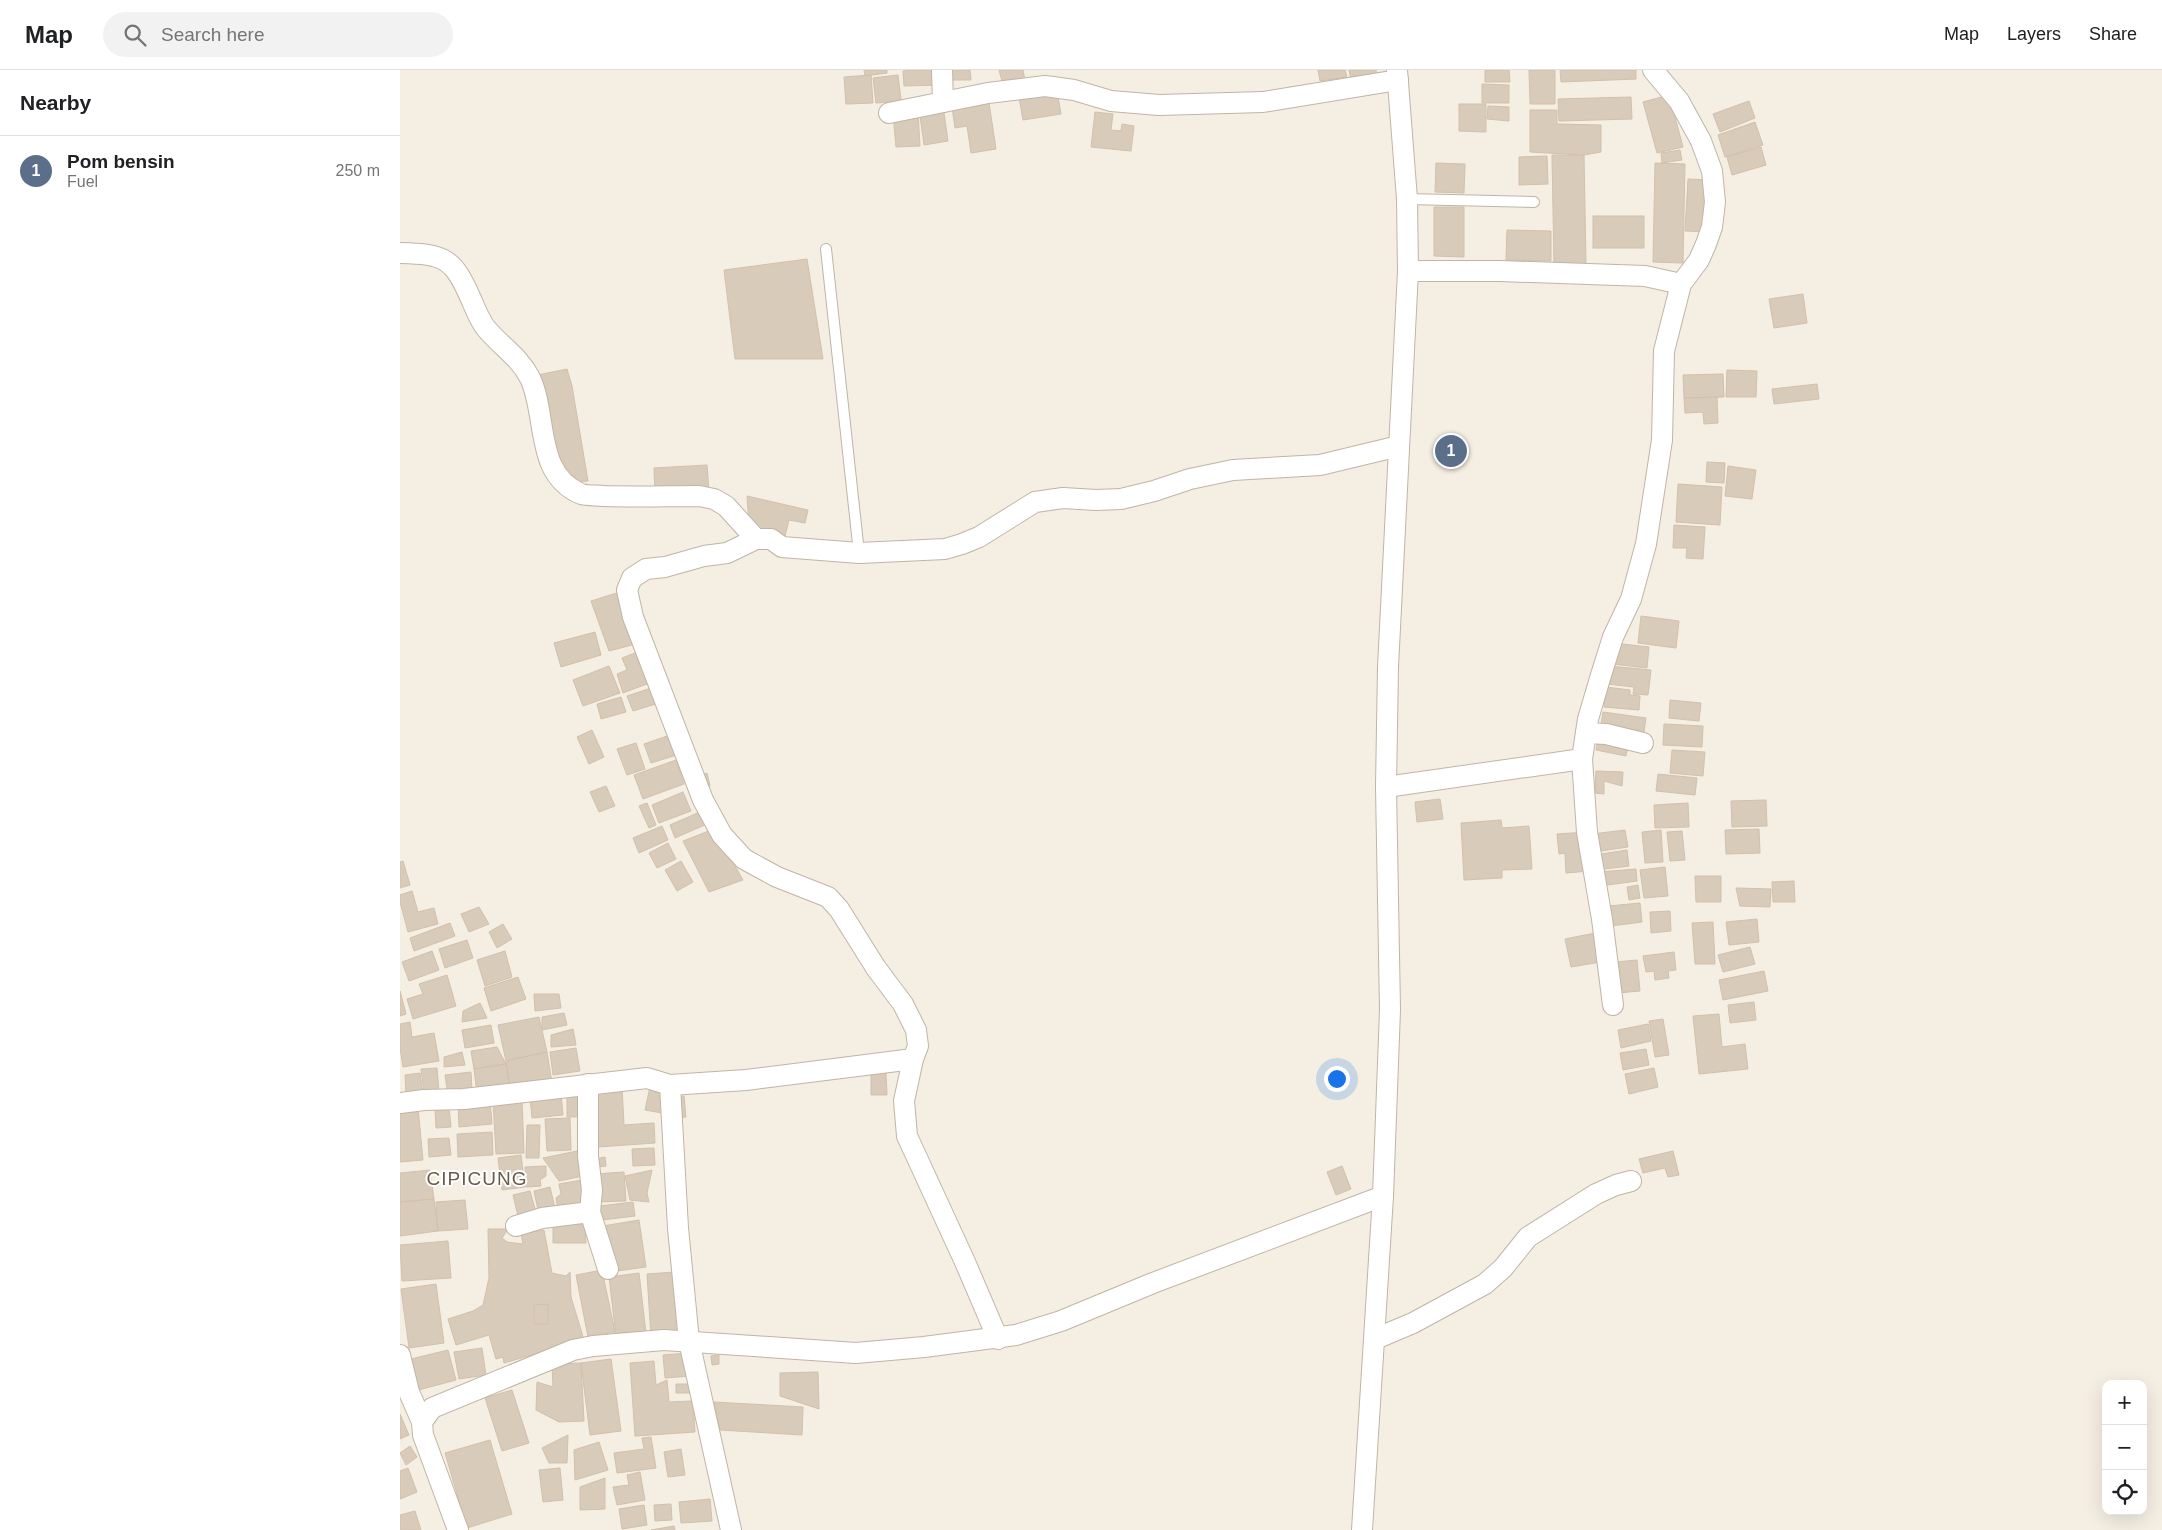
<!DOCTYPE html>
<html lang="en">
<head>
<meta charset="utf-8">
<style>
	body { margin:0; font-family:Arial,sans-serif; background:#f2f2f2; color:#202124 }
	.controls { position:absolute; right:15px; bottom:15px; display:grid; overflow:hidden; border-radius:10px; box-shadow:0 5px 20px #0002 }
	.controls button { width:45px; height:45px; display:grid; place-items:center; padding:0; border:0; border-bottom:1px solid #e0e0e0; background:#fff; color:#202124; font:25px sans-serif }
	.you { position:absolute; left:936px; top:1008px; width:18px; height:18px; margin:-12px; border:4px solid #fff; border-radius:50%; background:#1a73e8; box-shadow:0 0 0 8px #1a73e833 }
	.badge { display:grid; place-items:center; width:32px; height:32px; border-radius:50%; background:#ff260e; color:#fff; font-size:16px; font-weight:700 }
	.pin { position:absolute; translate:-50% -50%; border:2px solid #fff; box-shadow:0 1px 5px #0006 }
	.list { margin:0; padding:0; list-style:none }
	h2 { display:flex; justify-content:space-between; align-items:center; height:65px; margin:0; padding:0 20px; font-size:21px }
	h2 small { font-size:16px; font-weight:400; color:#757577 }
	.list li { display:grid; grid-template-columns:32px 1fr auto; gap:15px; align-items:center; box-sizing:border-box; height:70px; padding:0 20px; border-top:1px solid #e0e0e0 }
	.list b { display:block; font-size:19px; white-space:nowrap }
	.list p { margin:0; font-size:16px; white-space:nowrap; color:#757577 }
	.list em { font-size:16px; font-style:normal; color:#757577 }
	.icon { flex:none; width:28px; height:28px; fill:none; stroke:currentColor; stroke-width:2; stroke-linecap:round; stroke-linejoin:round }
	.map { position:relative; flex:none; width:1762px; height:1460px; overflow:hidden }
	header { display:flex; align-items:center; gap:30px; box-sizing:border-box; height:70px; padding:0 25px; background:#fff; border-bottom:1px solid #e0e0e0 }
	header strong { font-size:24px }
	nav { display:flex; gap:28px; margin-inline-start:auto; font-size:18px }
	.search { width:350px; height:45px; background:#f2f2f2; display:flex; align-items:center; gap:12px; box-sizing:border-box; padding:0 18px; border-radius:28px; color:#757577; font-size:19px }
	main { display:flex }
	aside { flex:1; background:#fff }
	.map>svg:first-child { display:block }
</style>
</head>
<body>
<header>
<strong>Map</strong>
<div class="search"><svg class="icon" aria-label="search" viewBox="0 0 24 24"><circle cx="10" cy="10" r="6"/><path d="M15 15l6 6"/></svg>Search here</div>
<nav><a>Map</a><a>Layers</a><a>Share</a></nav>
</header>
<main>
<aside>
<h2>Nearby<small></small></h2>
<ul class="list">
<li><span class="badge" style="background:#5c6f8a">1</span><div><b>Pom bensin</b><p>Fuel</p></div><em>250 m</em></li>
</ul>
</aside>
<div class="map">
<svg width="1762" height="1460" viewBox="0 0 1762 1460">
	<rect width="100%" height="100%" fill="#f4eee3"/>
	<!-- building -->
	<g fill="#d9cbba" stroke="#d2c0aa">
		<polygon points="464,0 487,0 487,3 465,6"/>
		<polygon points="515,0 538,0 539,15 504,16 503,1"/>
		<polygon points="549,0 570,0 571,10 549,10"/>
		<polygon points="599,0 623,0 625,10 603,15"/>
		<polygon points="918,0 945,0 947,7 920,11"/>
		<polygon points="949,0 976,0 977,6 951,10"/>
		<polygon points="1085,0 1109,0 1110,12 1085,12"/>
		<polygon points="1129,0 1155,0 1155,34 1130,34"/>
		<polygon points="1160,0 1236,0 1236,9 1161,12"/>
		<polygon points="471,5 473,33 446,34 444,7"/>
		<polygon points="498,5 502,38 491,39 490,32 476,33 473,8"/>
		<polygon points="1082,14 1109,15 1109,33 1082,33"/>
		<polygon points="657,21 661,44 623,50 619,27"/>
		<polygon points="1269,25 1283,77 1257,83 1243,32"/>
		<polygon points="588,26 596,79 571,83 567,56 555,58 552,37"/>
		<polygon points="1231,27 1232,49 1159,51 1158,29"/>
		<polygon points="1349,31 1355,48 1320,62 1313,44"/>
		<polygon points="1059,34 1086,34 1086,62 1059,61"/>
		<polygon points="543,36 548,71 524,75 519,39"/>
		<polygon points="1088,36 1109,37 1109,51 1087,49"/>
		<polygon points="1130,40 1157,40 1157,54 1201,55 1201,82 1184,85 1130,82"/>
		<polygon points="518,42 520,76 496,77 493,44"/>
		<polygon points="695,42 713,44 711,60 721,61 722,54 734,56 731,81 691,77"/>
		<polygon points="1355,52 1363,75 1325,87 1318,65"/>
		<polygon points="1361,77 1366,95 1332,105 1327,87"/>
		<polygon points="1280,80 1282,90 1262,93 1261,83"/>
		<polygon points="1152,85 1184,85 1186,195 1154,195"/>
		<polygon points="1147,86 1148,114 1119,115 1119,87"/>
		<polygon points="1036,93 1065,94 1064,123 1035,122"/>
		<polygon points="1255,93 1285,94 1283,193 1253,192"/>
		<polygon points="1288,109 1311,110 1309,162 1285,161"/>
		<polygon points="1034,137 1064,137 1064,187 1034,186"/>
		<rect x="1193" y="146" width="51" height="32"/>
		<polygon points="1107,160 1151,161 1151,191 1106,190"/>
		<polygon points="407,189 423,289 335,289 324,200"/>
		<polygon points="1403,224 1407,253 1374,258 1369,229"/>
		<polygon points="167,299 172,316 188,411 172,412 149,374 133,306"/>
		<polygon points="1327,300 1357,301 1356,327 1326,327"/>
		<polygon points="1323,304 1324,327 1284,328 1283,305"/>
		<polygon points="1417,314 1419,329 1374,334 1372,319"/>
		<polygon points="1317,327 1318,353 1304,354 1303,342 1285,343 1284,328"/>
		<polygon points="1307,392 1325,393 1324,413 1306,412"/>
		<polygon points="307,395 309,422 255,425 254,398"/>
		<polygon points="1328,396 1356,400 1352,429 1325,426"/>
		<polygon points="1278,414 1322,417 1320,455 1276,452"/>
		<polygon points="347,426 408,440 405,453 389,450 384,470 349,454"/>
		<polygon points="1274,455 1305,457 1303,489 1286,488 1287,478 1273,478"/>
		<polygon points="220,522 236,574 209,581 191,531"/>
		<polygon points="1241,546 1279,551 1276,578 1238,573"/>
		<polygon points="195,562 201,585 161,597 154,573"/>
		<polygon points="1214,573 1249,577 1247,598 1212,594"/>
		<polygon points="240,581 252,612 223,623 217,604 227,600 222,588"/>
		<polygon points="209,596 220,623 183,636 173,610"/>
		<polygon points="1209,596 1251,600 1248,625 1233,624 1234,617 1207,614"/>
		<polygon points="254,617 259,633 233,641 227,626"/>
		<polygon points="1206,617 1230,620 1230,625 1240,626 1239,640 1204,637"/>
		<polygon points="221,627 226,642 201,649 197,634"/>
		<polygon points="1270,630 1301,633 1299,651 1269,648"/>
		<polygon points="1203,642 1246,648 1243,668 1200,662"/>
		<polygon points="1264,654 1303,656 1302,677 1263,675"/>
		<polygon points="192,660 204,687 189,694 177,667"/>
		<polygon points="273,664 280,684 251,693 244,674"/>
		<polygon points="1199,665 1229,671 1226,686 1196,680"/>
		<polygon points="236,673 245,699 227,705 217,679"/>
		<polygon points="1272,680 1305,682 1303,706 1270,703"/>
		<polygon points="276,690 284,714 243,729 234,705"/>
		<polygon points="1196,701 1223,702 1222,716 1204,711 1204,724 1195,723"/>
		<polygon points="307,703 310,716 304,718 301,705"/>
		<polygon points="1258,704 1297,708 1295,725 1256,721"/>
		<polygon points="206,716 215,736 199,742 190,722"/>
		<polygon points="283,722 291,741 259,753 252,735"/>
		<polygon points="1040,729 1043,749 1017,752 1015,732"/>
		<polygon points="1366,730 1367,756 1332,757 1331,731"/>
		<polygon points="247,733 256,755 249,758 239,736"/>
		<polygon points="1288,733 1289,757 1255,758 1254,735"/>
		<polygon points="302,741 307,754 275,768 270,755"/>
		<polygon points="1101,750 1102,758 1129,756 1132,799 1102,800 1102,808 1064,810 1061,753"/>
		<polygon points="262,756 268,770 239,783 233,768"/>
		<polygon points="314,759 343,810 309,822 283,771"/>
		<polygon points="1359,759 1360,783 1326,784 1325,760"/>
		<polygon points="1225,760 1228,777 1194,782 1192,764"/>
		<polygon points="1261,760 1263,792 1245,793 1242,762"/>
		<polygon points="1282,761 1285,790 1270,791 1267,762"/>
		<polygon points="1187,762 1189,801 1166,803 1165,783 1159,784 1157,764"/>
		<polygon points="268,773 276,789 257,798 249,783"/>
		<polygon points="1227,780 1229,796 1197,800 1195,785"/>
		<polygon points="3,791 10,815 0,818 0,792"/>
		<polygon points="281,791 293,812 277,821 265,800"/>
		<polygon points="1265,797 1268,826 1244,828 1240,800"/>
		<polygon points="1236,799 1237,811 1200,816 1199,802"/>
		<polygon points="1295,806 1321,806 1321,832 1296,832"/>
		<polygon points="1394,811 1395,832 1373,832 1372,812"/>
		<polygon points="1238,815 1240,828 1229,830 1227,817"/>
		<polygon points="1336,818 1371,819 1370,837 1340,836"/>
		<polygon points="12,821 18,842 34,838 38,854 8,862 0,832 0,825"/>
		<polygon points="1240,833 1242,852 1211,856 1209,836"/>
		<polygon points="79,837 89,854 69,862 61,844"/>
		<polygon points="1270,841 1271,861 1251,863 1250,842"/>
		<polygon points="1357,849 1359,872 1329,875 1326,852"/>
		<polygon points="1313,852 1315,894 1295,894 1292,853"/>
		<polygon points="50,853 55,866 14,881 10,868"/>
		<polygon points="103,854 112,869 97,878 89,862"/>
		<polygon points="1195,863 1201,892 1171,897 1165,869"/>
		<polygon points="67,870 73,888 45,898 39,879"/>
		<polygon points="1350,877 1355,894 1323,902 1318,885"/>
		<polygon points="32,881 39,900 9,911 2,892"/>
		<polygon points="105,881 112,907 85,916 77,890"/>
		<polygon points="1274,882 1276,900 1268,901 1269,908 1255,910 1254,901 1246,902 1243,886"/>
		<polygon points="1237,890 1240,921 1218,923 1216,892"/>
		<polygon points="1364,901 1368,921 1323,930 1319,910"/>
		<polygon points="47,905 56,936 13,949 7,929 23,924 19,914"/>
		<polygon points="118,907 126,929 91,941 84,918"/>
		<polygon points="0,921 6,944 0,946"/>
		<polygon points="134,924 159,924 161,938 135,941"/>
		<polygon points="1354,932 1356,950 1330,953 1328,935"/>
		<polygon points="80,933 87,948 62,952 63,941"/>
		<polygon points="164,943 167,955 142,960 142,947"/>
		<polygon points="1319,944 1322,977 1345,974 1348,999 1299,1004 1293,946"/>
		<polygon points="139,947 147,982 106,991 98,955"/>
		<polygon points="1263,949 1269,985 1255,987 1249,951"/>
		<polygon points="10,952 12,967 34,963 39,991 3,997 0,978 0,954"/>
		<polygon points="1248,954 1251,971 1221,978 1218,960"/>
		<polygon points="91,955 94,973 65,978 62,960"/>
		<polygon points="173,959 176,975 151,977 151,965"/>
		<polygon points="97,977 106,994 74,999 71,981"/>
		<polygon points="176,978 180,1001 153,1005 150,982"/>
		<polygon points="1246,979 1249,995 1223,1000 1220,983"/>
		<polygon points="62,982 65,995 44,997 44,987"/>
		<polygon points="147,982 152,1013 110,1019 106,991"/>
		<polygon points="106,994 110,1019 77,1024 74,999"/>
		<polygon points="37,998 39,1022 24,1022 21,999"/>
		<polygon points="1254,998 1258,1017 1229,1024 1225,1004"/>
		<polygon points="71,1002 72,1021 48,1025 45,1005"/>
		<polygon points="20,1003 23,1024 6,1025 5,1005"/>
		<polygon points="486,1003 487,1025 471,1025 471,1005"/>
		<polygon points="222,1017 224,1055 254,1053 255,1073 198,1077 193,1019"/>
		<polygon points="250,1017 264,1020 268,1044 245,1040"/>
		<rect x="167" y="1022" width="15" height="25"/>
		<polygon points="161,1024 163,1045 132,1048 130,1027"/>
		<polygon points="284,1026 286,1047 276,1048 274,1027"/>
		<polygon points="90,1030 92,1054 59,1057 58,1032"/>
		<polygon points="122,1030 124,1083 96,1084 93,1031"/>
		<polygon points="49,1037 51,1057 36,1058 35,1038"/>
		<polygon points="18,1038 23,1090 0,1092 0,1039"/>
		<polygon points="170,1048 171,1080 147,1081 145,1049"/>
		<polygon points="127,1055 140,1055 139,1088 126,1088"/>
		<polygon points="92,1062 93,1085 58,1087 57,1064"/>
		<polygon points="49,1068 51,1085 29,1087 28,1069"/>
		<polygon points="254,1078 255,1095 233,1096 232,1079"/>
		<polygon points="177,1081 183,1106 159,1111 143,1088"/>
		<polygon points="1273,1081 1279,1105 1268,1107 1265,1098 1243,1103 1239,1089"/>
		<polygon points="121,1085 125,1117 102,1120 98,1088"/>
		<polygon points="205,1087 206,1096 197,1097 196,1089"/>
		<polygon points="146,1096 146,1106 140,1110 141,1116 126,1117 125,1097"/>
		<polygon points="942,1096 951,1119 936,1125 927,1102"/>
		<polygon points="30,1100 34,1129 0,1132 0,1103"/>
		<polygon points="252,1100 247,1123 249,1132 230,1130 225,1106"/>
		<polygon points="224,1102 226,1131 196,1132 195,1104"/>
		<polygon points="182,1110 186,1135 158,1141 156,1128 161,1124 159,1114"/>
		<polygon points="150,1117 156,1142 139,1145 134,1121"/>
		<polygon points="130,1121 137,1146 119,1150 113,1125"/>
		<polygon points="34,1129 38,1161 0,1166 0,1132"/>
		<polygon points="65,1130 68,1159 38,1161 36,1132"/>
		<polygon points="233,1132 235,1146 202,1150 200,1136"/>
		<polygon points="239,1150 246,1197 210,1202 203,1156"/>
		<polygon points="153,1154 185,1154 186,1173 153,1173"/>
		<polygon points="88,1159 108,1159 102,1168 107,1172 123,1174 121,1164 144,1160 152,1203 166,1206 170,1202 171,1227 184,1270 104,1293 103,1287 96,1289 89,1265 56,1275 48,1249 73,1241 83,1235 89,1208"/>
		<polygon points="48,1171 51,1208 2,1211 0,1175"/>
		<polygon points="202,1200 215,1262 188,1267 176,1205"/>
		<polygon points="274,1202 279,1265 251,1267 247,1204"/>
		<polygon points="239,1203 246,1263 216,1266 209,1207"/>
		<polygon points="36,1214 44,1273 9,1278 1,1219"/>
		<polygon points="148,1234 148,1254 134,1254 134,1235"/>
		<polygon points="82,1278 86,1305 59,1309 54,1282"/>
		<polygon points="48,1280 56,1310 15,1321 7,1290"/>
		<polygon points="288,1283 290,1306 265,1308 263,1285"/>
		<polygon points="319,1285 319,1294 312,1295 311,1286"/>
		<polygon points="211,1289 221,1361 190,1365 181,1293"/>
		<polygon points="254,1291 256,1315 267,1310 269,1332 293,1331 295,1362 235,1366 230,1293"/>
		<polygon points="181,1293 184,1351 159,1352 136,1340 137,1312 153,1317 152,1294"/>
		<polygon points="418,1302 419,1339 380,1326 380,1303"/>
		<polygon points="276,1314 293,1314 294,1323 276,1323"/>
		<polygon points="112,1320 129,1373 102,1381 85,1328"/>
		<polygon points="314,1332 403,1337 402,1365 320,1360"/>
		<polygon points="0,1344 9,1365 0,1369"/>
		<polygon points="168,1365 167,1393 149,1393 142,1378"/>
		<polygon points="251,1367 256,1398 217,1403 214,1383 244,1379 242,1368"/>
		<polygon points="90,1370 112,1444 67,1458 45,1383"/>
		<polygon points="199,1372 208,1400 175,1410 174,1380"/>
		<polygon points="10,1376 17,1387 6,1395 0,1383"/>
		<polygon points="281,1379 285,1405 268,1407 264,1382"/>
		<polygon points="8,1398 17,1422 0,1429 0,1401"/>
		<polygon points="160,1398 163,1430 143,1432 139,1400"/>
		<polygon points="240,1402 245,1430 217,1435 213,1417 229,1415 227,1405"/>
		<polygon points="205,1408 205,1439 180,1440 180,1417"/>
		<polygon points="310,1429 312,1451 281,1453 279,1432"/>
		<polygon points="271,1434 272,1450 255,1451 254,1435"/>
		<polygon points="244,1435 247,1455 222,1459 219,1439"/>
		<polygon points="15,1441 21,1460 0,1460 0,1445"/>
		<polygon points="274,1456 275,1460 251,1460"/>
	</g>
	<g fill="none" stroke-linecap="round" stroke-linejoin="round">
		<defs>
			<g id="lane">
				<polyline points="1007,129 1134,132"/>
				<polyline points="426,179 459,483"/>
			</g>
			<g id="street">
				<polyline points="542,0 543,32"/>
				<polyline points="489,43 588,23 645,16 674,20 711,31 759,35 863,32 998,10"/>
				<path d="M 0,183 C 45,184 53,188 71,229 C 75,238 79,249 85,257 C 99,275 119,286 130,308 C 148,346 134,404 181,424 C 188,426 197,425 204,426 C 235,427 267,426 299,426 L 314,429 L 326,436 L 356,469 L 371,469 L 382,477 L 459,483 L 545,479 L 562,474 L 579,467 L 635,432 L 663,428 L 696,430 L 721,429 L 754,421 L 790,409 L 833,400 L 920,395 L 999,376"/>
				<polyline points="1008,201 1100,201 1245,206 1281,214"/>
				<polyline points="356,469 327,483 304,486 265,497 246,499 232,508 227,520 233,547 303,730 322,765 344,789 377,807 428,827 439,839 476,898 503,934 516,960 518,976 513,989 504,1031 507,1066 565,1192 598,1269"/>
				<polyline points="1186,663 1206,664 1243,673"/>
				<polyline points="1182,689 1187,762 1202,849 1213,935"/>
				<polyline points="986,717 1182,689 1188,649 1201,605 1213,567 1231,529 1246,474 1262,370 1264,281 1281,214 1299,190 1306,174 1312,157 1315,132 1312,101 1301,71 1279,31 1253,0"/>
				<polyline points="188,1014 188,1086 192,1120 190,1142 208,1199"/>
				<polyline points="0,1033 24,1030 64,1029 247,1008 270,1015"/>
				<polyline points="116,1156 142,1148 190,1142"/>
				<polyline points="975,1269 1013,1253 1085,1214 1103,1198 1128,1167 1196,1124 1216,1115 1231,1111"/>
				<polyline points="0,1285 9,1322 22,1352"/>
				<polyline points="58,1460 23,1365 22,1352 32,1338 173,1280 193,1276 264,1270 456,1283 524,1277 616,1265 661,1251 753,1213 983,1126"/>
				<polyline points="331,1460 289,1271 278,1158 270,1015 346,1010 513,989"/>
				<polyline points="962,1460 983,1126 990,940 986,717 988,597 1008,201 1007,129 997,0"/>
			</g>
		</defs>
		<!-- lane casing -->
		<use href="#lane" stroke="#c0b5a5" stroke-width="12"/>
		<!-- street casing -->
		<use href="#street" stroke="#c0b5a5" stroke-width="22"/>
		<!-- lane -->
		<use href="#lane" stroke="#fff" stroke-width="10"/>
		<!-- street -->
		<use href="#street" stroke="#fff" stroke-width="20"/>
	</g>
	<g text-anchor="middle" stroke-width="4" stroke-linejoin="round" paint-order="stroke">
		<!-- quarter labels -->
		<g font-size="19" letter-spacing="1" fill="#6a5b49" stroke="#fff">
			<text x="77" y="1115">CIPICUNG</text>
		</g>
	</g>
</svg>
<div class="controls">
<button>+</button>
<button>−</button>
<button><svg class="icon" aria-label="locate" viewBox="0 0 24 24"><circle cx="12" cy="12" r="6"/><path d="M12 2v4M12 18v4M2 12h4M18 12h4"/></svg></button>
</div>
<div class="you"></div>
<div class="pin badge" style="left:1051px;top:381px;background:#5c6f8a">1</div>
</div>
</main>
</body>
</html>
